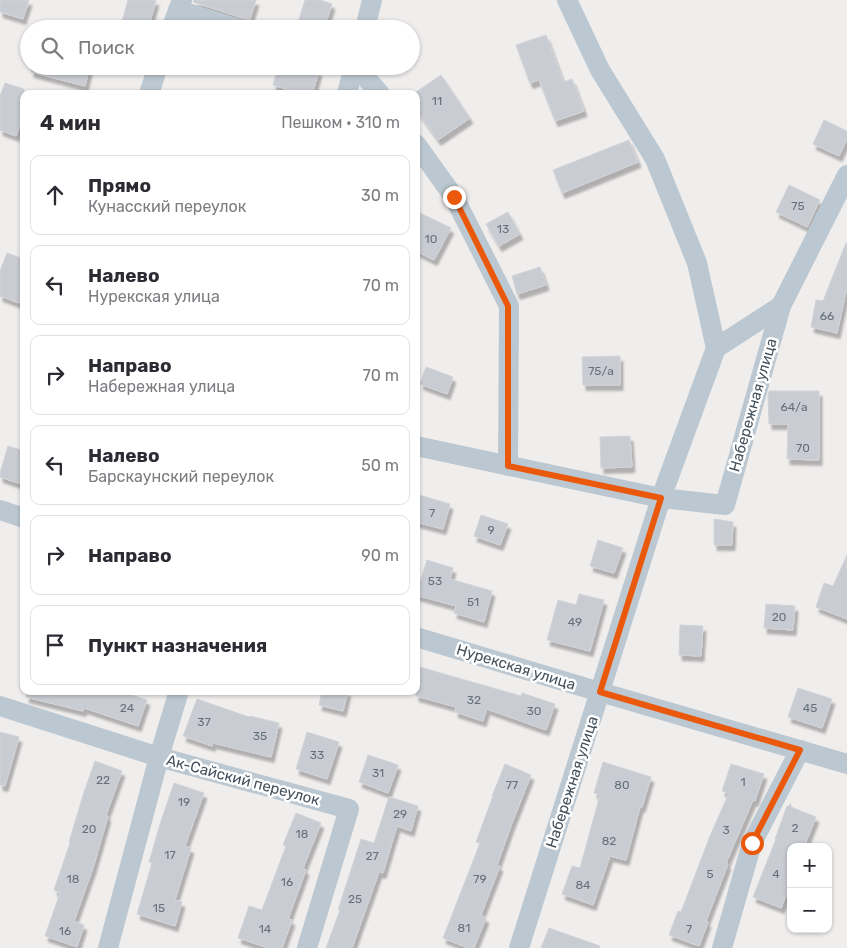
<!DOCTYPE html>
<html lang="ru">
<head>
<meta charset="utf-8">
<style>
	body { margin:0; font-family:Rubik,sans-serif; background:#f7f7f7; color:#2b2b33 }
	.controls { position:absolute; right:15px; bottom:15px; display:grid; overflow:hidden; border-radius:10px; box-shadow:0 1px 4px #0004 }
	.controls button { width:45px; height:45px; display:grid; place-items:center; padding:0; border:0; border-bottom:1px solid #e1e1e2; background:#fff; color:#2b2b33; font:25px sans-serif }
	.stop { position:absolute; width:15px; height:15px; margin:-11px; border:4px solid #ea580c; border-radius:50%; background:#fff }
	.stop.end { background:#ea580c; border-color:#fff; box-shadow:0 1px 5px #0008 }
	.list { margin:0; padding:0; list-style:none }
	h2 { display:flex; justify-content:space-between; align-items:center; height:65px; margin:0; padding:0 20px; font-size:21px }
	h2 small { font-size:16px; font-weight:400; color:#7c7c81 }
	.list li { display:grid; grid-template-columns:32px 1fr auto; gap:15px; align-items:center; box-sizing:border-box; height:80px; margin:0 10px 10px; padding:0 10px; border:1px solid #e1e1e2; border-radius:10px }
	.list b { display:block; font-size:19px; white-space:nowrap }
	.list p { margin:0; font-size:16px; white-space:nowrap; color:#7c7c81 }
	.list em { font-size:16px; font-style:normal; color:#7c7c81 }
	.icon { flex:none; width:28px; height:28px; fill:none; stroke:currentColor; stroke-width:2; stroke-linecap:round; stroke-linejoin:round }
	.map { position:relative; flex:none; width:847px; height:948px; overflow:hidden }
	.search { position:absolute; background:#fff; box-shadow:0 1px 4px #0004; left:20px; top:20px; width:400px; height:55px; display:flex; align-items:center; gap:12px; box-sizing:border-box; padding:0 18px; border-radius:28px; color:#7c7c81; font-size:19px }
	.panel { position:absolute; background:#fff; box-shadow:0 1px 4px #0004; left:20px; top:90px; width:400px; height:605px; border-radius:10px }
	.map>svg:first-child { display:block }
</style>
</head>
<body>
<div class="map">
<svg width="847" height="948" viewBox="0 0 847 948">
	<defs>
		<filter id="shadow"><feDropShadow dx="3" dy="5.5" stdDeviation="1" flood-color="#0004"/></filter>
	</defs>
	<rect width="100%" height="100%" fill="#f0eded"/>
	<!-- building -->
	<g fill="#c9ccd2" stroke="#d1d3d9" filter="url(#shadow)">
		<polygon points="0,0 29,0 23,19 0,12"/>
		<polygon points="128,0 156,0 148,29 120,29"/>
		<polygon points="194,0 256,0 249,22 243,18 193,2"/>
		<polygon points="305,0 320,0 332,4 324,29 296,29"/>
		<polygon points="546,35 563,82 572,79 584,111 555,121 539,80 530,83 516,45"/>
		<polygon points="31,66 90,66 85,86 31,72"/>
		<polygon points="278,66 302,66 319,71 312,94 302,94 273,85"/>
		<polygon points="441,75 470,118 438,140 416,109 416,92"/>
		<polygon points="5,83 24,89 24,113 16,136 0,130 0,96"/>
		<polygon points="824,120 847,131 847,139 839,156 813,144"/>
		<polygon points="629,140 638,162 562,193 553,170"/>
		<polygon points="789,185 820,200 807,227 776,212"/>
		<polygon points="416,211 451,228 434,260 416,251"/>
		<polygon points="508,212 520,234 499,246 486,224"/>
		<polygon points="846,243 847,243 847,287 837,333 811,327 816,300 823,301"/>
		<polygon points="7,253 24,259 24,292 19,303 0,296 0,271"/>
		<polygon points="540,267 546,285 517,294 512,276"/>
		<polygon points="620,356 620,385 583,385 582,357"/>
		<polygon points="426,367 453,377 447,394 420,384"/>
		<polygon points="769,391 819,391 819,460 787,459 788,424 769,424 768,395"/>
		<polygon points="630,436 632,467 601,468 600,437"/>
		<polygon points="8,446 24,451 24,485 0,477 0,473"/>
		<polygon points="419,495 450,504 443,529 416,522 416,504"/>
		<polygon points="481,515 508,524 500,545 474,536"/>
		<polygon points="714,519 733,522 732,545 714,545"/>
		<polygon points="598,540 623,548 614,573 590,566"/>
		<polygon points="847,555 847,619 816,607 824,583 833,586"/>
		<polygon points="427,560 453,568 450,579 492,591 484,622 454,613 456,606 416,595"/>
		<polygon points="579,594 604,600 590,651 547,640 558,600 576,605"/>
		<polygon points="766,604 795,606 793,630 764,628"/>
		<polygon points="680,625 703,626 701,656 679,655"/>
		<polygon points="416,666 521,696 522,693 555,704 546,730 487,709 483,721 455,712 456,707 416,696"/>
		<polygon points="798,688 832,699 822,728 788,717"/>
		<polygon points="27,691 120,691 147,700 138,726 84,708 83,711 26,697"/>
		<polygon points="322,691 348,691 343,711 319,705"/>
		<polygon points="197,699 249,717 250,716 279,723 271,757 213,743 212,746 183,736"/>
		<polygon points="0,732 19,737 5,786 0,785"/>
		<polygon points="307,732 339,742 327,779 296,769"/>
		<polygon points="368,755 398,765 388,793 359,782"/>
		<polygon points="95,761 122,771 106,815 108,816 93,868 74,921 84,925 77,947 45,936 60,893 54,890 70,843 69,842 84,792"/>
		<polygon points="603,762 651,777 642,807 640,807 626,860 610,856 593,905 562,894 572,866 580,868 600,795 594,793"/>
		<polygon points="505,764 531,775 512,823 497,865 500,866 481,915 486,918 474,948 468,948 443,938 480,843 476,842 493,796 492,796"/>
		<polygon points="731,764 764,774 755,801 753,800 726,863 728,864 706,921 708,922 699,946 669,935 678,911 681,912 710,836 729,793 722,791"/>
		<polygon points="174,783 204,793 185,846 191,848 175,900 182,902 175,926 137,914 152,863 149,862 161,821"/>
		<polygon points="389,797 418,806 411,831 397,826 383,873 379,872 352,948 326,948 340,910 338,910 361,839 374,843"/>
		<polygon points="790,804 791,804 791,807 816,817 804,847 791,847 791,883 781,908 753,897 776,839 775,839 787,806 789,806"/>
		<polygon points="296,813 321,823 303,868 306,870 288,919 292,920 282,948 268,948 238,938 249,906 262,910 286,846 283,845"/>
		<polygon points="549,928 600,946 599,948 541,948"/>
	</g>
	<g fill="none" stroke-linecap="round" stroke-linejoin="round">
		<!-- street -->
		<g stroke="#bcc8d1" stroke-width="20">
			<polyline points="567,0 600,70 655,159 697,263 716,348"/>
			<polyline points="178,10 239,29"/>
			<polyline points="171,29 182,0"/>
			<polyline points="365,29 372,0"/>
			<polyline points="356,66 380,94"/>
			<polyline points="149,94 158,66"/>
			<polyline points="347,94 354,66"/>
			<polyline points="416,144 454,197 509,306 508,466"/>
			<polyline points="416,446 661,498 725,505 781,306 847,175"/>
			<polyline points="0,510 24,518"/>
			<polyline points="416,637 600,692 847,764"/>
			<polyline points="0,706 159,757 349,809 307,948"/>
			<polyline points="108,948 159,757 179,691"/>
			<polyline points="519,948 661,498 716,348 781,306"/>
			<polyline points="722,948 752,843 800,750"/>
		</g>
	</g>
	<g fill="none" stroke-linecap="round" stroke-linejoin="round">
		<!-- route -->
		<polyline stroke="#ea580c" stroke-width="6" points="454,197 508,306 508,466 661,498 600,692 800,750 752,843"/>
	</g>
	<g text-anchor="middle" stroke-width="5" stroke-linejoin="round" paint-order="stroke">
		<!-- number labels -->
		<g font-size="12" fill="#65707a">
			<text x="437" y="105">11</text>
			<text x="798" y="210">75</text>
			<text x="503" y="233">13</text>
			<text x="431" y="243">10</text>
			<text x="827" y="320">66</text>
			<text x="601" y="375">75/а</text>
			<text x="794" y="411">64/а</text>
			<text x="803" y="452">70</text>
			<text x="432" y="517">7</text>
			<text x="491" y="534">9</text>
			<text x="435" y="585">53</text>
			<text x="473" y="606">51</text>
			<text x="779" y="621">20</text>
			<text x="575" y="626">49</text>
			<text x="474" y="704">32</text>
			<text x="127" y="712">24</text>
			<text x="810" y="712">45</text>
			<text x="534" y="715">30</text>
			<text x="204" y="726">37</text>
			<text x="260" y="740">35</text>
			<text x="317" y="759">33</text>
			<text x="378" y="777">31</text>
			<text x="103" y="784">22</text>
			<text x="743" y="786">1</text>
			<text x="512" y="789">77</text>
			<text x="622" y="789">80</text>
			<text x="184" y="806">19</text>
			<text x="400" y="818">29</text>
			<text x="795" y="832">2</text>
			<text x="89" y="833">20</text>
			<text x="726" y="834">3</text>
			<text x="302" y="838">18</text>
			<text x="609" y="845">82</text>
			<text x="170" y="859">17</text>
			<text x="372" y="860">27</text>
			<text x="710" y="878">5</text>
			<text x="776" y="878">4</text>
			<text x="73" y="883">18</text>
			<text x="480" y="883">79</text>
			<text x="287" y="886">16</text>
			<text x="583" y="889">84</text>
			<text x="355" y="903">25</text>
			<text x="159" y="912">15</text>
			<text x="464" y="932">81</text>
			<text x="265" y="933">14</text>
			<text x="689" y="933">7</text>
			<text x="65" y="935">16</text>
		</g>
		<!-- street labels -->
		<g font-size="15" fill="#44515c" stroke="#fff">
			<text transform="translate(753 405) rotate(-74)" y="5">Набережная улица</text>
			<text transform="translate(516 667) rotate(17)" y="5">Нурекская улица</text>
			<text transform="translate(243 780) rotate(15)" y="5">Ак-Сайский переулок</text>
			<text transform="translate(572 782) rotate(-72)" y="5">Набережная улица</text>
		</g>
	</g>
</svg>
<div class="controls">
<button>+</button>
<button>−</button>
</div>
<div class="stop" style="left:752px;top:843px"></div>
<div class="stop end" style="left:454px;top:197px"></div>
<div class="search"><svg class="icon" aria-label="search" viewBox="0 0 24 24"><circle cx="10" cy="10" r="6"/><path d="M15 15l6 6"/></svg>Поиск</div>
<section class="panel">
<h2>4 мин<small>Пешком · 310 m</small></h2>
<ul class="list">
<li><svg class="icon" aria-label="ahead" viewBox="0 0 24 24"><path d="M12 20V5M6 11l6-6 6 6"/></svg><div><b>Прямо</b><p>Кунасский переулок</p></div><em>30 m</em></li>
<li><svg class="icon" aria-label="left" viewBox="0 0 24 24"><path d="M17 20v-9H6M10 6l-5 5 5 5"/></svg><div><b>Налево</b><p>Нурекская улица</p></div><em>70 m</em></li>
<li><svg class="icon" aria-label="right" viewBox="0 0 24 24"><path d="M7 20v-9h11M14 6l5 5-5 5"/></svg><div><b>Направо</b><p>Набережная улица</p></div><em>70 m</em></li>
<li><svg class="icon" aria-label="left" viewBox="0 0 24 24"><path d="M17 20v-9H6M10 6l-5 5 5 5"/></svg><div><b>Налево</b><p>Барскаунский переулок</p></div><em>50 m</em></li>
<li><svg class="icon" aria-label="right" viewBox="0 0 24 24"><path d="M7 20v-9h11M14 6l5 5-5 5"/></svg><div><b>Направо</b></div><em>90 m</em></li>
<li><svg class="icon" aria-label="arrive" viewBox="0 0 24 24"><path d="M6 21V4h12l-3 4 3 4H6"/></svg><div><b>Пункт назначения</b></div></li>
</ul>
</section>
</div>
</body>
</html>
